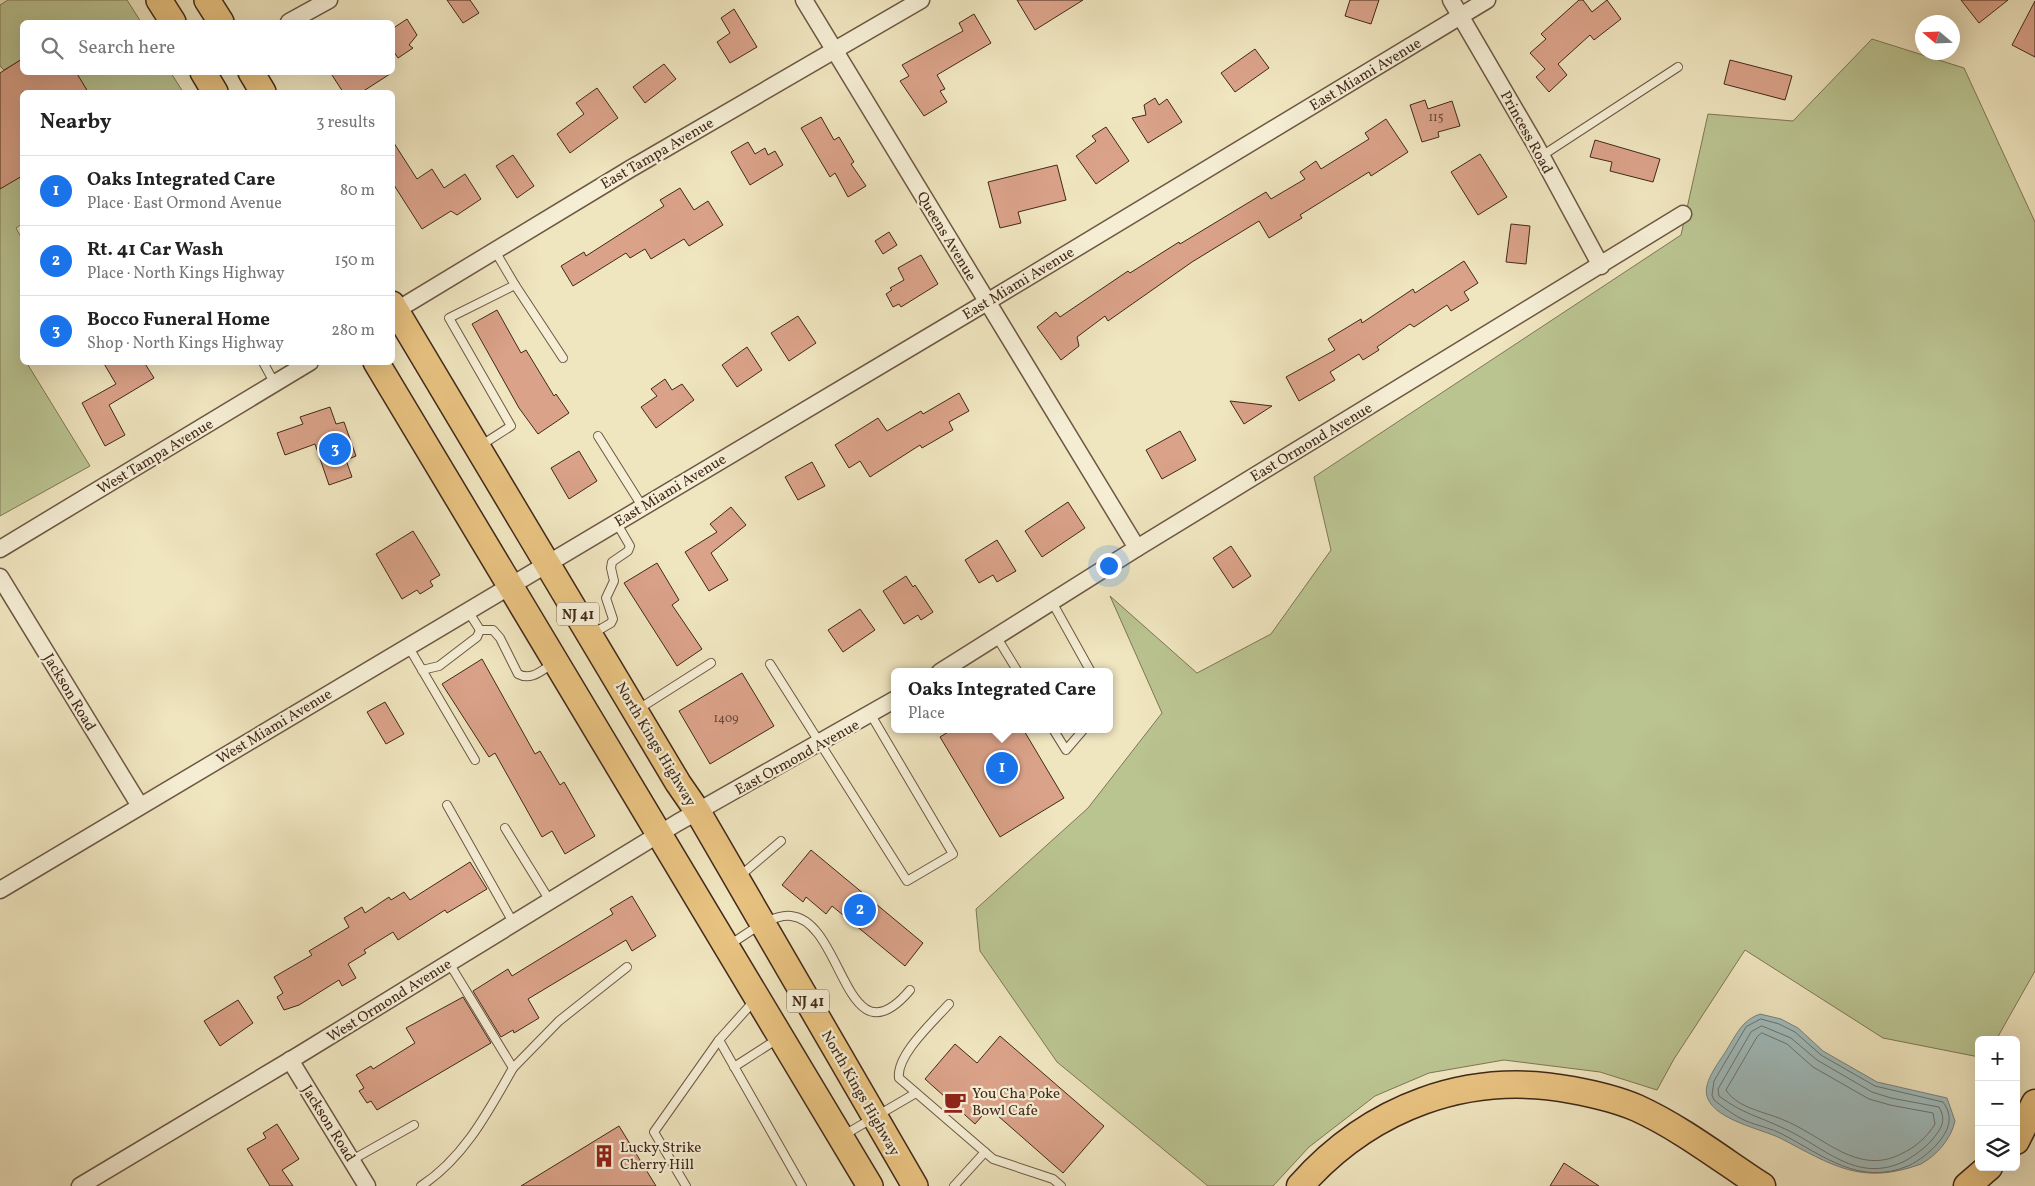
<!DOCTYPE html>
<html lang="en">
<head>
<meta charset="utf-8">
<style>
	body { margin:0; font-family:Vollkorn,serif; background:#f2f2f2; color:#222 }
	.controls { position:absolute; right:15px; bottom:15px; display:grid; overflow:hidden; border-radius:8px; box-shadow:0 5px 20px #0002 }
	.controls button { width:45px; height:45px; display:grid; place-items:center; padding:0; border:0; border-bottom:1px solid #e0e0e0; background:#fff; color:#222; font:25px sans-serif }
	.compass { position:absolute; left:1915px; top:15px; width:45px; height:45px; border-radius:50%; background:#fff; box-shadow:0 5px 20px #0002; rotate:289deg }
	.you { position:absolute; left:1108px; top:565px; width:18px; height:18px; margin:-12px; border:4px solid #fff; border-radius:50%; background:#1a73e8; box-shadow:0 0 0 8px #1a73e833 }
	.badge { display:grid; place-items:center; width:32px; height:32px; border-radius:50%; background:#1a73e8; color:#fff; font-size:16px; font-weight:700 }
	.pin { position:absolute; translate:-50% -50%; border:2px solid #fff; box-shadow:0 1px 5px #0006 }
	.popup { position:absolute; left:891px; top:668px; width:222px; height:65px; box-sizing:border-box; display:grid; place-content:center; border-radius:8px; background:#fff; filter:drop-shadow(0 1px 4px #0005); font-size:16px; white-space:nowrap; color:#767676 }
	.popup b { font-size:19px; color:#222 }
	.popup::after { content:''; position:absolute; left:50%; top:100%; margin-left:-10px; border:10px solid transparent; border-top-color:#fff }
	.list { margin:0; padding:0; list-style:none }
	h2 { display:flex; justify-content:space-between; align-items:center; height:65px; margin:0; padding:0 20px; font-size:21px }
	h2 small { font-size:16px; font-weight:400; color:#767676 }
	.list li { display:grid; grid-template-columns:32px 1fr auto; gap:15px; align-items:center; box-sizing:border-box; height:70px; padding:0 20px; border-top:1px solid #e0e0e0 }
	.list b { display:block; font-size:19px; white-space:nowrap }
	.list p { margin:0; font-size:16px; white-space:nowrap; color:#767676 }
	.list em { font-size:16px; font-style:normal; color:#767676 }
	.icon { flex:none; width:28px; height:28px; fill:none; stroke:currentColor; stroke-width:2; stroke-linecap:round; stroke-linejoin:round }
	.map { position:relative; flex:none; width:2035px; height:1186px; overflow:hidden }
	.search { position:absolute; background:#fff; box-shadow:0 5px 20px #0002; left:20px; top:20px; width:375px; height:55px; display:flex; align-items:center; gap:12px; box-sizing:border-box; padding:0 18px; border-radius:8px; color:#767676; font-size:19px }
	.panel { position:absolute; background:#fff; box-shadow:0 5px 20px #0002; left:20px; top:90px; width:375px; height:275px; border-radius:8px }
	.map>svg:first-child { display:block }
</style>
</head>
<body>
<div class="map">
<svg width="2035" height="1186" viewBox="0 0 2035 1186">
	<rect width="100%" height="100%" fill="#efe5bf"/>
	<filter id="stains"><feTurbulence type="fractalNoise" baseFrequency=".004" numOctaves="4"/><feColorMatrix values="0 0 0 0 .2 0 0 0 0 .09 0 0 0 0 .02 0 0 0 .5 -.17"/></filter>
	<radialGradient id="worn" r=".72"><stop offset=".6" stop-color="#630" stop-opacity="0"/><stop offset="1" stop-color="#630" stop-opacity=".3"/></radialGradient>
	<!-- green -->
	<g fill="#bac491" stroke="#7e7656">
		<polygon points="8,0 127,0 141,22 22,22 22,59 4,70 0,66 0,5"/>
		<polygon points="1872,39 1964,68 2035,222 2035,971 1996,1040 1979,1040 1979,1057 1883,1038 1745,950 1674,1059 1657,1090 1600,1072 1504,1060 1429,1073 1375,1096 1309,1147 1273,1186 1208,1186 1057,1062 980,951 976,909 1088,808 1162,713 1110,596 1197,673 1271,634 1331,550 1314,477 1681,235 1708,114 1793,121"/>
		<polygon points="76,73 171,73 183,92 88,92"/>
		<polygon points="22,176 22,224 16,228 22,239 22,362 30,363 28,365 90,466 0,516 0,185 4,186"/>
	</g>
	<!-- water -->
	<path fill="#9fbcbd" stroke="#7a817c" d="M 1760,1014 L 1781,1019 L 1798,1028 L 1823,1051 L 1877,1082 L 1947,1098 L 1955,1121 C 1951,1139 1937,1155 1921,1164 C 1861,1186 1832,1165 1780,1138 C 1761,1129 1717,1120 1708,1099 C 1701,1084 1718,1064 1726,1051 C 1736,1035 1742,1020 1760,1014 Z"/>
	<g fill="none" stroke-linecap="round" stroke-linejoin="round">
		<!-- shore -->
		<g stroke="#70726c" stroke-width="1">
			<path d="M 1761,1019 L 1779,1024 L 1795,1032 L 1821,1055 L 1875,1086 L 1943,1102 C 1954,1117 1949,1130 1938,1143 C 1929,1153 1920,1160 1908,1166 C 1859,1186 1824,1156 1782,1134 C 1771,1128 1758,1126 1746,1121 C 1735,1116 1724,1108 1714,1100 L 1712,1095 L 1714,1081 L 1746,1027 Z"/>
			<path d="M 1762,1026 L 1791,1038 L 1817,1060 L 1872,1092 L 1891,1098 L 1939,1107 C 1947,1121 1941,1129 1932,1140 C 1924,1149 1915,1155 1905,1161 C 1856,1185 1824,1146 1783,1128 C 1758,1116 1743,1114 1719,1096 L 1718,1089 L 1751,1032 Z"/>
			<path d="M 1762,1033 L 1787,1044 L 1813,1067 L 1869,1099 L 1890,1105 L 1933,1113 L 1935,1124 C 1927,1137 1916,1147 1901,1154 C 1858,1176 1824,1137 1786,1121 C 1767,1112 1738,1109 1726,1090 L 1757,1037 Z"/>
		</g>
	</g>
	<!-- building -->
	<g fill="#daa289" stroke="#42291a">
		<polygon points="447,0 470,0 479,13 463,23"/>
		<polygon points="1017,0 1083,0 1035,30"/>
		<polygon points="1350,0 1379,0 1371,24 1345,16"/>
		<polygon points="1579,0 1583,0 1592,12 1607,0 1621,19 1594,40 1590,35 1558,64 1567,75 1549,92 1536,77 1545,69 1530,53 1546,39 1541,34"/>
		<polygon points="1961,0 2008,0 1979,23"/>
		<polygon points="2035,1 2035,57 2012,45"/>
		<polygon points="734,9 757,47 730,63 717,42 730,33 721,18"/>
		<polygon points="974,14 991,43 937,75 945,89 940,91 947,102 924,116 900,81 909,76 902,65 963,31 959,23"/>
		<polygon points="407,19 417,35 409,45 413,48 398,58 392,49 392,29"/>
		<polygon points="1255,49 1269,68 1235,92 1221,73"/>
		<polygon points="22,59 22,72 76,72 88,92 22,92 22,176 0,189 0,73"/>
		<polygon points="1730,60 1792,76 1785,100 1724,84"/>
		<polygon points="664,64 676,79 645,103 633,87"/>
		<polygon points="330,72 393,72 362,92 343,92"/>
		<polygon points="597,88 618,118 570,153 557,134 584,114 576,103"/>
		<polygon points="1155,98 1159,105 1167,99 1182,122 1148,143 1132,118 1146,115 1144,105"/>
		<polygon points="1425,100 1428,109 1452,101 1460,126 1438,132 1439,137 1422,142 1410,105"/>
		<polygon points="821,117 834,140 839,137 854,162 851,164 866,186 848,197 835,173 830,177 801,128"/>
		<polygon points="1386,119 1408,152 1371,176 1369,172 1300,215 1302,218 1269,238 1259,221 1192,262 1108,321 1105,316 1077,337 1079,346 1061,360 1037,327 1056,312 1060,317 1128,271 1130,273 1179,242 1180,244 1266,192 1271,199 1305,179 1300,172 1316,161 1321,169 1369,139 1365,133"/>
		<polygon points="1106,127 1129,161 1096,184 1076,156 1096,141 1092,136"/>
		<polygon points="392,140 417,179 432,169 444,188 465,174 481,199 457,215 451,211 422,229 392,182"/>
		<polygon points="1595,140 1660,159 1653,182 1610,171 1612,162 1590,157"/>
		<polygon points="748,142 755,154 765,148 768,155 775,151 783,165 750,185 731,152"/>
		<polygon points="1480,154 1507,197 1478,215 1451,172"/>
		<polygon points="513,155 534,186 517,198 496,166"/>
		<polygon points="1057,165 1066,200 1018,212 1021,223 1000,228 988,182"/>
		<polygon points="680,188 694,210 708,201 723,225 689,246 684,239 651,259 645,249 630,258 626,253 573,286 561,266 584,252 586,256 664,206 660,200"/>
		<polygon points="1511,224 1530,226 1526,264 1506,262"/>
		<polygon points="889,232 897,245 883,254 875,241"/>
		<polygon points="921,255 938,284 901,307 899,304 893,307 886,294 892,290 890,288 904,280 898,268"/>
		<polygon points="1464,261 1478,283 1464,292 1469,300 1451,311 1447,305 1414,327 1410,324 1377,347 1379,350 1363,360 1359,354 1330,372 1335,380 1299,401 1286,377 1335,350 1328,339 1361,319 1362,323 1413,289 1415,293"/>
		<polygon points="497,310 521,353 526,350 554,396 556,394 569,413 538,434 519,408 472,324"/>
		<polygon points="798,316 816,343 789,361 771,333"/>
		<polygon points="747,347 762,370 737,387 722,365"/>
		<polygon points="103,362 144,362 154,378 109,405 125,435 105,446 82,403 116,384"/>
		<polygon points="665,379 672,390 682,384 694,400 656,428 641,407 657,396 651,389"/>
		<polygon points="959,393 969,411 949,422 953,430 922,448 920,445 870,477 860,461 849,468 835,445 878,418 887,431 921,411 923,414"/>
		<polygon points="1230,401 1272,406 1244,424"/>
		<polygon points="330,407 336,424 344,422 356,456 346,460 352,477 329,485 315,444 285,455 277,433 303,424 300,417"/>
		<polygon points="1180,431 1196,460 1162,479 1146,450"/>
		<polygon points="579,451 597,481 569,499 551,468"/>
		<polygon points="812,462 825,486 798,500 785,477"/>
		<polygon points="1068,502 1085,528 1042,557 1025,531"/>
		<polygon points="731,507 746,525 711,553 728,580 709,591 685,552 717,532 710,524"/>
		<polygon points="413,531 440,575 430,581 433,586 420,594 417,590 402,599 376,554"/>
		<polygon points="997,540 1016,571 997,582 993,575 979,583 965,560"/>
		<polygon points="1231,546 1251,576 1233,588 1213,558"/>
		<polygon points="657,563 679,600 672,605 702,649 677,666 624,583"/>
		<polygon points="906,576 913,587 915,585 933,612 921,620 918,615 904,624 883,591"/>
		<polygon points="860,609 875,630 843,652 828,630"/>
		<polygon points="482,659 535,754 540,751 560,785 564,782 595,836 565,854 552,831 542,837 495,753 489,757 442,684"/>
		<polygon points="742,673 774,726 710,764 679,711"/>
		<polygon points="385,702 404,734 386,744 367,712"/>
		<polygon points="953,729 1023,729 1064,798 1000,837 940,737"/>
		<polygon points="811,850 923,943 905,966 832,906 826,914 806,897 803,902 782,885"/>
		<polygon points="470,862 487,889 447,913 445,910 398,940 393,932 364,950 366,953 348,964 356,978 342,986 339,980 299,1005 284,1010 277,997 283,993 274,977 312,955 309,951 349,927 344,918 362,907 365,913 389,897 391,900 404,892 410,900"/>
		<polygon points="632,896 656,936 632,951 626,940 528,999 539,1018 514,1033 513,1030 501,1037 473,991 508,969 512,976 613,914 610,909"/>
		<polygon points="463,997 491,1043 377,1110 371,1101 367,1103 359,1091 364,1088 356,1075 371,1066 373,1069 415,1043 406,1028"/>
		<polygon points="238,1000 253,1023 220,1046 204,1021"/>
		<polygon points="1000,1036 1104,1126 1063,1173 989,1108 975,1124 925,1079 955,1044 977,1063"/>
		<polygon points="277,1124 299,1159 282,1170 293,1186 270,1186 247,1149 266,1138 263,1133"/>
		<polygon points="619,1126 656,1186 521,1186"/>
		<polygon points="1564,1163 1599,1186 1550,1186"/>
	</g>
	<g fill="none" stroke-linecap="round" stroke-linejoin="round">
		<defs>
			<g id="service">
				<polyline points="1540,157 1678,67"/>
				<polyline points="515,285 563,358"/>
				<polyline points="263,362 275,384"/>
				<polyline points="598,436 642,506"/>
				<polyline points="480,446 511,426 449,318 515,285 495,251"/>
				<polyline points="1052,602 1091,672"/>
				<path d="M 480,630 L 493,630 L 500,638 L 518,674 C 531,681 541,671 552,664"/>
				<polyline points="592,634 611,623 613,619 606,598 614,581 611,568 612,562 628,551 630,546 616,522"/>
				<polyline points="996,636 1018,672"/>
				<polyline points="408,646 475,760"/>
				<polyline points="770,664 907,881 953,854 871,715"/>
				<polyline points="422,670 439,666 477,637 480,630 468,611"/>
				<polyline points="637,710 711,663"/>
				<polyline points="1053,729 1066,750 1084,729"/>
				<polyline points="447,805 514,924"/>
				<polyline points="505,828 550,901"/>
				<polyline points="740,876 781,841"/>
				<path d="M 729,945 C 746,935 770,914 791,916 C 844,921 845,1067 910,990"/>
				<polyline points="449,963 513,1068 559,1021 627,967"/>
				<path d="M 949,1004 C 934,1021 896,1055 899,1078 L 993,1159 L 1053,1179 L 1061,1186"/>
				<polyline points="719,1040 802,1186"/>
				<polyline points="734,1067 779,1038"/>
				<polyline points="844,1135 916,1093"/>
				<polyline points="352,1160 414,1125"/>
				<path d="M 421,1186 C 464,1158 488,1112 513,1068"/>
				<polyline points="686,1186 654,1132 719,1040 754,1001"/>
				<polyline points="954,1186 985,1152"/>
			</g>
			<g id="minor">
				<polyline points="804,0 1137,548"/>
				<polyline points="1451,0 1535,144 1601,266"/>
				<polyline points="289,22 329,0"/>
				<polyline points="392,313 630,169 921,0"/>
				<polyline points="0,549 310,362"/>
				<polyline points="0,577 140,806"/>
				<polyline points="940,672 1137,548 1683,214"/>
				<polyline points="0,890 987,302 1487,0"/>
				<polyline points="290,1060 367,1186"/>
				<polyline points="80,1186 299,1055 677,823 894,700"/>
			</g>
			<g id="primary">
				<polyline points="159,0 173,22"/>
				<polyline points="207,0 221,22"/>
				<polyline points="203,72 215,92"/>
				<polyline points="251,72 263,92"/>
				<polyline points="392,304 678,783 698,812 915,1186"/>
				<polyline points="376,362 870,1186"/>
			</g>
			<g id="trunk">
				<polyline points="2016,1141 2035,1103"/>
				<path d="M 1300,1186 C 1370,1107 1468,1070 1572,1090 C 1594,1094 1616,1099 1637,1108 C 1681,1128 1722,1160 1762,1186"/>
				<polyline points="1967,1186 1989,1167"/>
			</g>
		</defs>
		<!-- service casing -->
		<use href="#service" stroke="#6d5843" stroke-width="10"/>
		<!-- minor casing -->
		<use href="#minor" stroke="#6d5843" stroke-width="19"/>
		<!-- primary casing -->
		<use href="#primary" stroke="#42291a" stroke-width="28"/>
		<!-- trunk casing -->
		<use href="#trunk" stroke="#42291a" stroke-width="29"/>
		<!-- service -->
		<use href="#service" stroke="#f5eed5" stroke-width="8"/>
		<!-- minor -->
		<use href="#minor" stroke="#f5eed5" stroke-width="16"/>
		<!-- primary -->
		<use href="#primary" stroke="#e8c280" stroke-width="25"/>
		<!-- trunk -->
		<use href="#trunk" stroke="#e8c280" stroke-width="26"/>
	</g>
	<!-- icons -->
	<defs>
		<symbol id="cafe-bare" viewBox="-9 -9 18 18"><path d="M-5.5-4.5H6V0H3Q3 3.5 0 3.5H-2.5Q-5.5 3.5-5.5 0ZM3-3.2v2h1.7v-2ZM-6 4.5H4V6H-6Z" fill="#8f2418" stroke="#f5eed5" stroke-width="2.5" paint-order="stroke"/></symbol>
		<symbol id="building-bare" viewBox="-9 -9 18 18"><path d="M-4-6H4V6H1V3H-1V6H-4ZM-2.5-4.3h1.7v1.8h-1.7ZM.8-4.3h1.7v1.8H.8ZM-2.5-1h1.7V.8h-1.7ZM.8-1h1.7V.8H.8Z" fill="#8f2418" stroke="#f5eed5" stroke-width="2.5" paint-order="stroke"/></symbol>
	</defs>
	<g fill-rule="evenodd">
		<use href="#cafe-bare" x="939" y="1086" width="32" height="32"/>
		<use href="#building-bare" x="588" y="1140" width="32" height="32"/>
	</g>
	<g text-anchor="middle" stroke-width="4.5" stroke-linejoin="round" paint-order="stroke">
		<!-- number labels -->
		<g font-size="12" fill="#684736">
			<text x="1436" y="121">115</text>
			<text x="726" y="722">1409</text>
		</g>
		<!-- shield labels -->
		<g fill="#f5eed5" stroke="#786452" stroke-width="1">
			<rect x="557" y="602.5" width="42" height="23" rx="4"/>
			<rect x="787" y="989.5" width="42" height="23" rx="4"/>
		</g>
		<g font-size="14" font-weight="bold" fill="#42291a">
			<text x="578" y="619">NJ 41</text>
			<text x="808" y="1006">NJ 41</text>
		</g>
		<!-- street labels -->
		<g font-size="15" fill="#42291a" stroke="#f5eed5">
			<text transform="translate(1365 74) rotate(-31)" y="5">East Miami Avenue</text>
			<text transform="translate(1527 132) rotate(61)" y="5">Princess Road</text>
			<text transform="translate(657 153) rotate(-30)" y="5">East Tampa Avenue</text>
			<text transform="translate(947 236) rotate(59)" y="5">Queens Avenue</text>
			<text transform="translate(1018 283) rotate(-31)" y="5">East Miami Avenue</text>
			<text transform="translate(1311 442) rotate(-31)" y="5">East Ormond Avenue</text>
			<text transform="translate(155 456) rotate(-31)" y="5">West Tampa Avenue</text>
			<text transform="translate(670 490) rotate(-31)" y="5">East Miami Avenue</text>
			<text transform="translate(70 692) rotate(59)" y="5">Jackson Road</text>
			<text transform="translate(274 726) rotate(-31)" y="5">West Miami Avenue</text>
			<text transform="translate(656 744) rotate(59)" y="5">North Kings Highway</text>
			<text transform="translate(797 757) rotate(-29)" y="5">East Ormond Avenue</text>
			<text transform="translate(389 1000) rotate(-32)" y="5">West Ormond Avenue</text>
			<text transform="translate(861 1093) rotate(60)" y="5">North Kings Highway</text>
			<text transform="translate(329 1123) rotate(58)" y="5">Jackson Road</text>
		</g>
		<!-- poi labels -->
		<g font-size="15" fill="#42291a" stroke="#f5eed5" text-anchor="start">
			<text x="972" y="1098">You Cha Poke<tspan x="972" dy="17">Bowl Cafe</tspan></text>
			<text x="620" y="1152">Lucky Strike<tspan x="620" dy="17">Cherry Hill</tspan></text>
		</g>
	</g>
	<rect width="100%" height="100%" filter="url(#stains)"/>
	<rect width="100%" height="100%" fill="url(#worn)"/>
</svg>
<div class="controls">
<button>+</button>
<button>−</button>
<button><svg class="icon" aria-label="layers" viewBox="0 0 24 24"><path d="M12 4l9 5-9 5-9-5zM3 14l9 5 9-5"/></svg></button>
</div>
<svg class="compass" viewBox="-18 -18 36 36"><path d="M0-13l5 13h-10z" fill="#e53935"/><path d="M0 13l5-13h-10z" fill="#767676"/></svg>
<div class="you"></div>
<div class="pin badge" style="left:1002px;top:768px">1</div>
<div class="popup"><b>Oaks Integrated Care</b>Place</div>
<div class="pin badge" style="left:860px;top:910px">2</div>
<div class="pin badge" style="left:335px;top:449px">3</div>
<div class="search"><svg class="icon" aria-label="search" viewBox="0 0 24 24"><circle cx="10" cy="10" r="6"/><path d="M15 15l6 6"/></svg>Search here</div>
<section class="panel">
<h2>Nearby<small>3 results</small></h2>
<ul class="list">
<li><span class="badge">1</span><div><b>Oaks Integrated Care</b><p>Place · East Ormond Avenue</p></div><em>80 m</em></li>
<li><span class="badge">2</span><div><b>Rt. 41 Car Wash</b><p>Place · North Kings Highway</p></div><em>150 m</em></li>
<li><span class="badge">3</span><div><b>Bocco Funeral Home</b><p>Shop · North Kings Highway</p></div><em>280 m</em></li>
</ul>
</section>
</div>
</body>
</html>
